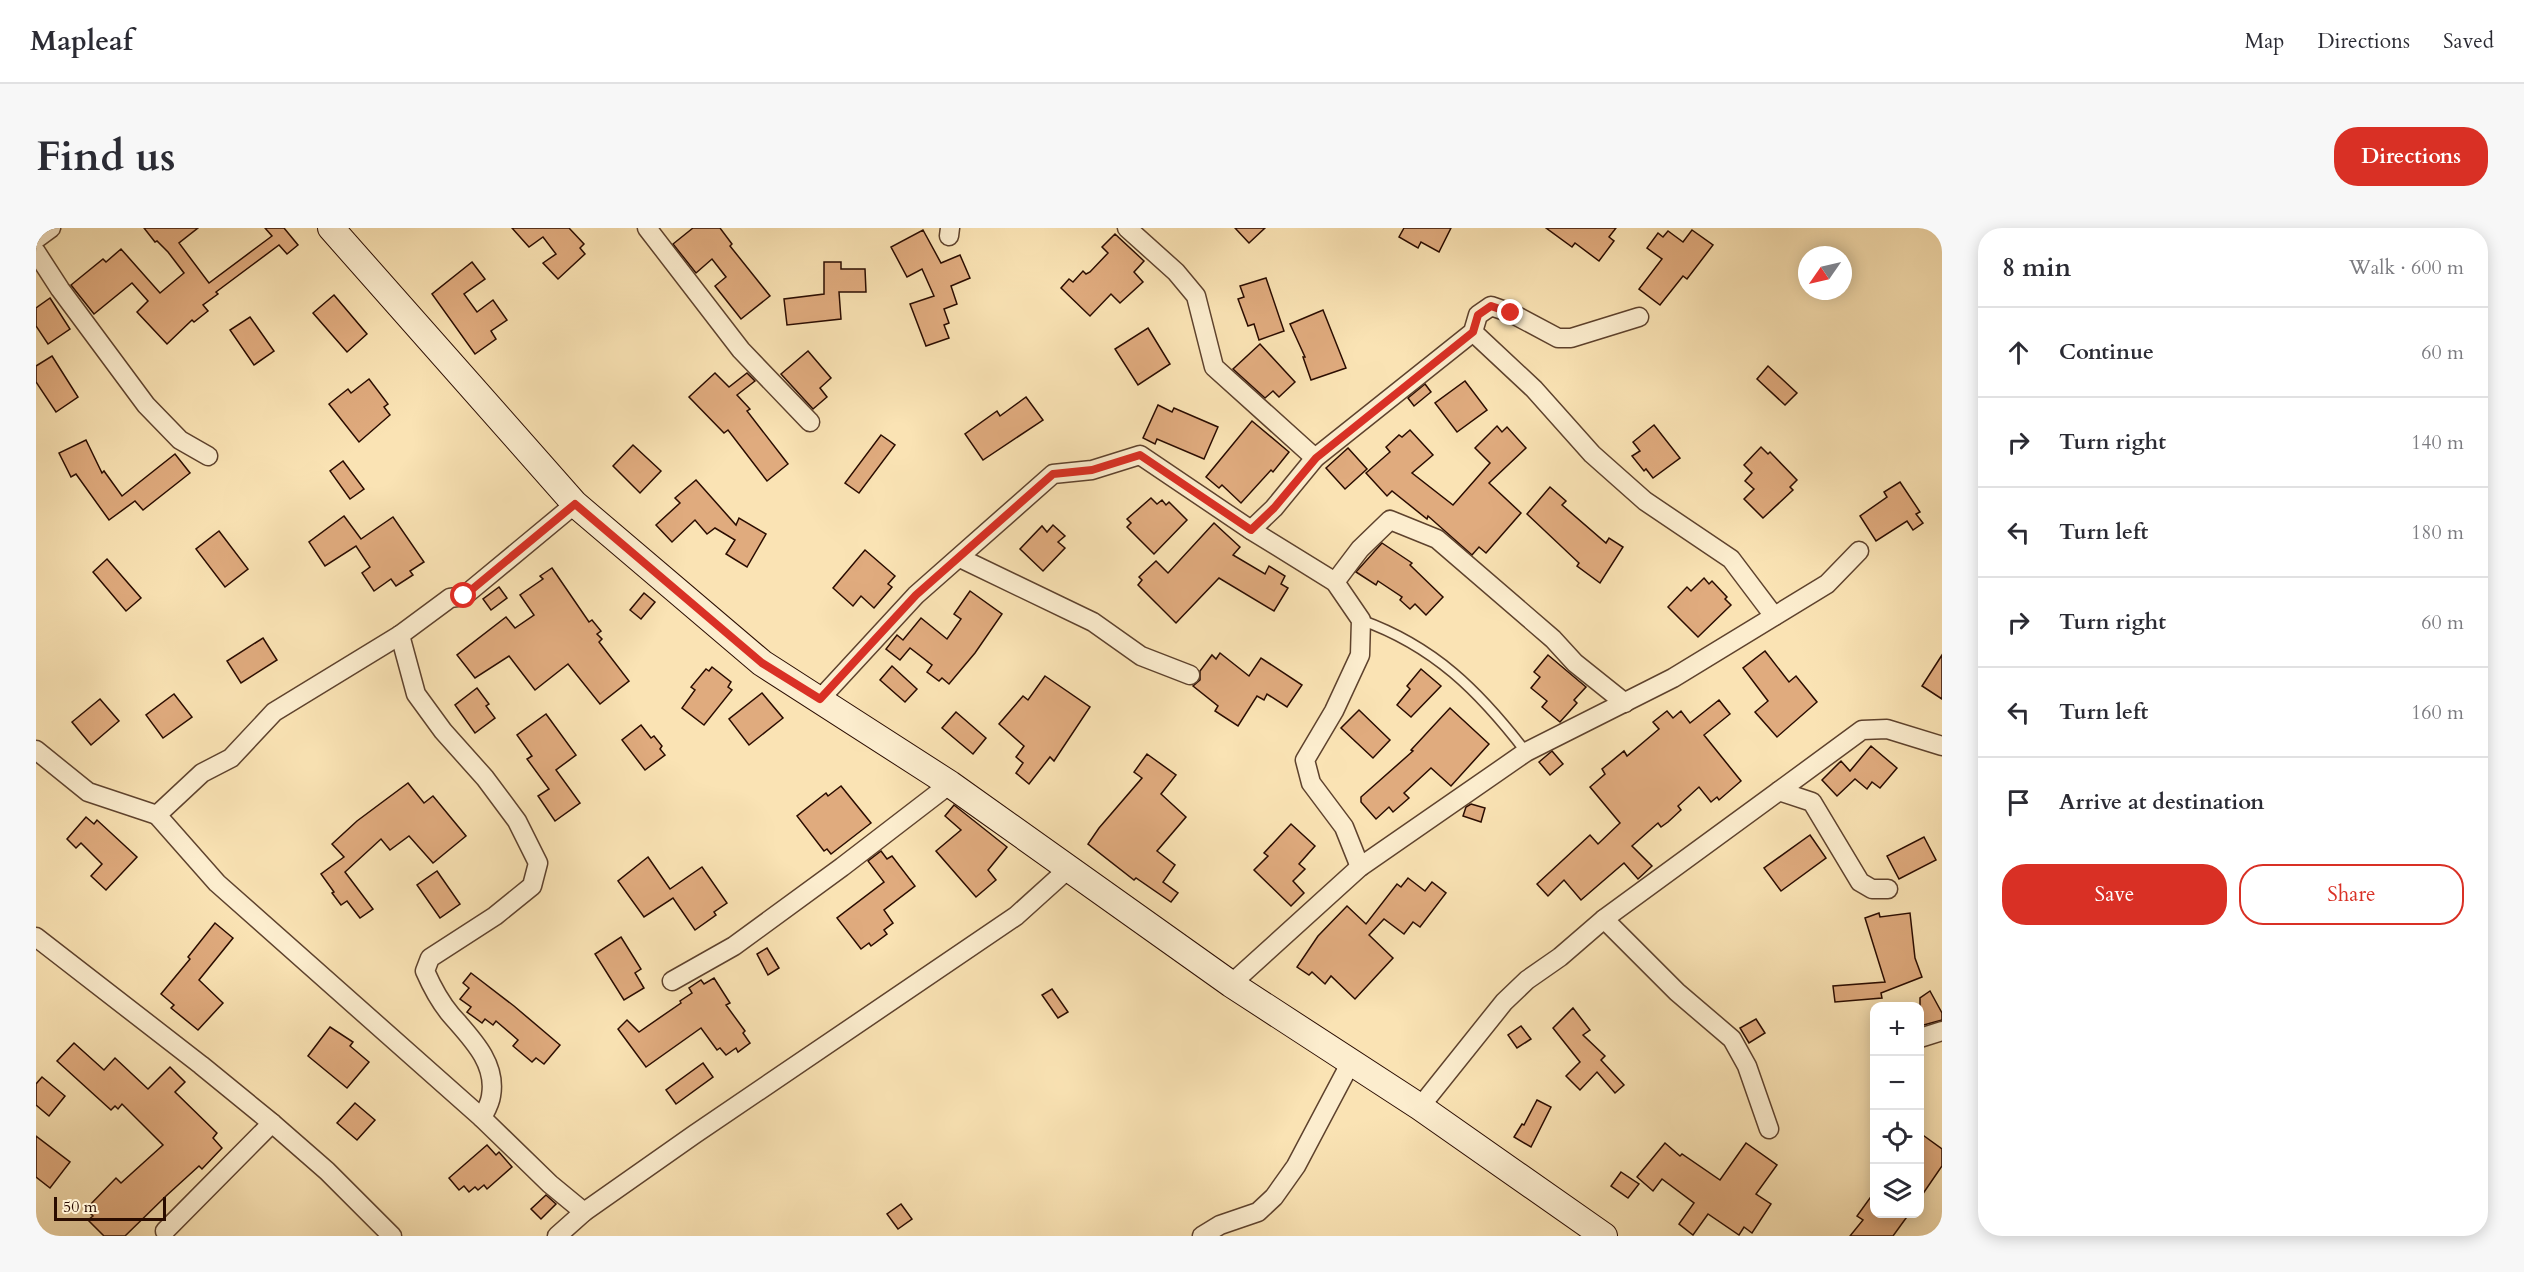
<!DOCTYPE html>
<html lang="en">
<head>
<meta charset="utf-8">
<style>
	body { margin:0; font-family:Cardo,serif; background:#f7f7f7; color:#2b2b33 }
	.controls { position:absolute; right:18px; bottom:18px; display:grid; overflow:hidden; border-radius:12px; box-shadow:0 3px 15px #0003 }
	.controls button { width:54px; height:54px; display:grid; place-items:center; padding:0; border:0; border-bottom:2px solid #e1e1e2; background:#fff; color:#2b2b33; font:30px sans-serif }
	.compass { position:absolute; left:1762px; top:18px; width:54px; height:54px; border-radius:50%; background:#fff; box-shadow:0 3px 15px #0003; rotate:236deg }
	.scale { position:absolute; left:18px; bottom:15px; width:112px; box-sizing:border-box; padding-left:6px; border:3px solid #2a0c00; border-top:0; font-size:16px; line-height:21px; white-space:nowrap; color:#2a0c00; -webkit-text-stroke:4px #fcedce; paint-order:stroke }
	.stop { position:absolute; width:18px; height:18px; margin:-14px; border:4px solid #d93025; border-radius:50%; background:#fff }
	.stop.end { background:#d93025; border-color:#fff; box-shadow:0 2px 6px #0008 }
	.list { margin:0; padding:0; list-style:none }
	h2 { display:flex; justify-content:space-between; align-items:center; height:78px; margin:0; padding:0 24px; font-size:26px }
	h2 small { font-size:20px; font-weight:400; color:#7c7c81 }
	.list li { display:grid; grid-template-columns:39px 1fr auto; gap:18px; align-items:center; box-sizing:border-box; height:90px; padding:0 24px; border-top:2px solid #e1e1e2 }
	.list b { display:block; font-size:22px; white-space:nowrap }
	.list em { font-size:20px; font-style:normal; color:#7c7c81 }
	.actions { display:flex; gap:12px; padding:18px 24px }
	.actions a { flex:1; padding:14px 0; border:2px solid #d93025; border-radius:24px; text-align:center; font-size:21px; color:#d93025 }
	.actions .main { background:#d93025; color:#fff }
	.icon { flex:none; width:33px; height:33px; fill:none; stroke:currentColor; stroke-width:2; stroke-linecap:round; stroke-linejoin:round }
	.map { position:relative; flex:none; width:1906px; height:1008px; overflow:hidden; border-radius:24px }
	header { display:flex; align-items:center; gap:36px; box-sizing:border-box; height:84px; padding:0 30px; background:#fff; border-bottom:2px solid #e1e1e2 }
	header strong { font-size:28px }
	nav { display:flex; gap:33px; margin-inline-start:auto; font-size:21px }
	.intro { display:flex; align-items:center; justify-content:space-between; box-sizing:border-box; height:144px; padding:0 36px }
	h1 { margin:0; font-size:42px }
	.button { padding:15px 27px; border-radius:24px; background:#d93025; color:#fff; font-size:21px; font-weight:700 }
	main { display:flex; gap:36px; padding:0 36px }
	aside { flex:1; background:#fff; border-radius:24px; box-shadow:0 3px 15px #0003 }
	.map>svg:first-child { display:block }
</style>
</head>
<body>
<header>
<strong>Mapleaf</strong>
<nav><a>Map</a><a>Directions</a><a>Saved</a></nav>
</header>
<div class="intro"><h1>Find us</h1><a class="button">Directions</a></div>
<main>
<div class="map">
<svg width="1906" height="1008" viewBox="0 0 1906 1008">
	<rect width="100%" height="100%" fill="#fae3b4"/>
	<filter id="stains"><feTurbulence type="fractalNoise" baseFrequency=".00333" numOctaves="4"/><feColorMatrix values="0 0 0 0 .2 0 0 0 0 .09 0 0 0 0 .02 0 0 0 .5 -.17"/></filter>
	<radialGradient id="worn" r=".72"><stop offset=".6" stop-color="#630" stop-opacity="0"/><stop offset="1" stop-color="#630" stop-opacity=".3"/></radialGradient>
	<!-- building -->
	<g fill="#e0ab7e" stroke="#2a0c00" stroke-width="1.5">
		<polygon points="108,0 162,0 143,15 173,55 236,8 229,0 248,0 262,17 251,26 243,17 180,64 182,66 167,77 172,83 158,94 156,92 131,116 101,84 112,73 96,55 58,86 35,57 67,31 70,34 85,21 124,65 148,45 132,24 121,13 119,14"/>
		<polygon points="476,0 533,0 548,16 544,20 549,26 522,51 507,35 520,26 507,9 493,19"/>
		<polygon points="657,0 684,0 696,16 694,18 734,68 705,91 679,58 690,49 676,31 660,45 637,16"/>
		<polygon points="1199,0 1229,0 1213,15"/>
		<polygon points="1368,0 1415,0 1403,24 1385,14 1382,20 1363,9"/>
		<polygon points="1510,0 1580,0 1573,9 1578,13 1563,33 1539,15 1536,19"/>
		<polygon points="887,2 905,35 924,27 934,50 915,58 921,76 908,81 913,95 908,97 913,110 890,118 874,76 898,68 886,41 871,49 855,19"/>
		<polygon points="1656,2 1677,17 1651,51 1647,48 1624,77 1603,61 1626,31 1611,20 1622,5 1627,9 1632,3 1647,14"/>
		<polygon points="1079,6 1108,33 1098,44 1107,54 1084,75 1075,66 1054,88 1025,60 1033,51 1037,54 1047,43 1050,46 1054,44 1072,25 1066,19"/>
		<polygon points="436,34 449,51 428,66 441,84 457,72 471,92 455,103 460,111 439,126 396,66"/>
		<polygon points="788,34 805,34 805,41 829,41 830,64 803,64 805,91 751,97 748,71 788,66"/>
		<polygon points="1230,50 1248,103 1223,112 1218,96 1212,98 1202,71 1208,69 1204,58"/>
		<polygon points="298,67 331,106 311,124 277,85"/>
		<polygon points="14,70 34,101 12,116 0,98 0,80"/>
		<polygon points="1287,82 1310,140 1275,152 1267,129 1269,129 1254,96"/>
		<polygon points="214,89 238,123 218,137 194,102"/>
		<polygon points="1112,100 1134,136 1102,157 1079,121"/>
		<polygon points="1224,116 1259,154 1243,169 1237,163 1229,170 1197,141"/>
		<polygon points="772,123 795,150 784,160 791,169 777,181 745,146"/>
		<polygon points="16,128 42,169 20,184 0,154 0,138"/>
		<polygon points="1732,138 1761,165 1749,177 1721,151"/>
		<polygon points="679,145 693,159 711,145 719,153 701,167 714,181 711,183 752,236 731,253 692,202 688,205 653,169"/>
		<polygon points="333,151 352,176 348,179 354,187 323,214 293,176 312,161 315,165"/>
		<polygon points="1429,153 1451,182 1421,204 1399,175"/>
		<polygon points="1389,156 1395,164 1378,178 1372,170"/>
		<polygon points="990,169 1007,192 947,232 929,206 961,183 964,188"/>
		<polygon points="1122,177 1136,184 1138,180 1182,199 1168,231 1121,211 1119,216 1107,210"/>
		<polygon points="1216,193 1253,224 1237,244 1235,242 1205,275 1186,257 1183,260 1170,249"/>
		<polygon points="1618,197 1644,230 1617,250 1610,241 1608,243 1596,228 1604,223 1597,214"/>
		<polygon points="1461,198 1466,204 1471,199 1490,220 1453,255 1485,285 1450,325 1443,319 1436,327 1392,288 1391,291 1356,263 1351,268 1330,245 1354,224 1350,219 1363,207 1366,209 1374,202 1397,227 1376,245 1417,277 1454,235 1439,220"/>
		<polygon points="845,207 859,217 823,265 809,255"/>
		<polygon points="50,212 66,245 68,243 86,268 139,226 154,245 107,282 99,273 73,292 40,246 35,249 23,225"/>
		<polygon points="597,217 625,243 604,265 577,238"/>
		<polygon points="1725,219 1732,226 1734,224 1761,252 1754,259 1757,262 1727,290 1708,271 1718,261 1709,253 1716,245 1708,237"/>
		<polygon points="1312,220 1331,241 1309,261 1290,240"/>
		<polygon points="307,233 328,261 314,271 294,243"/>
		<polygon points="660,252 700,297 703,290 730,306 711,339 690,326 699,312 679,300 671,306 659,292 636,314 620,297 644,275 639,270"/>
		<polygon points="1864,254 1884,284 1880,286 1887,295 1877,302 1871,293 1840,313 1824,288 1851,269 1848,264"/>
		<polygon points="1514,259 1530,273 1526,277 1570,315 1573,310 1587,319 1564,355 1541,338 1543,335 1491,286"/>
		<polygon points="1115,270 1121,276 1126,272 1130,277 1133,274 1151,292 1118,326 1091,299 1095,295 1091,291"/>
		<polygon points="308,288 325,311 357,289 388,334 374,343 377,347 360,358 355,351 338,363 326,345 334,339 320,318 289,338 273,314"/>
		<polygon points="1178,295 1204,319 1197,327 1229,346 1233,338 1249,348 1245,356 1252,360 1238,383 1183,350 1140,395 1102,357 1106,352 1103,349 1120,333 1132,345"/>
		<polygon points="1017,297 1029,308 1022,314 1029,320 1007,343 984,321 1006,298 1011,304"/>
		<polygon points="183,303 212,341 189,359 160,321"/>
		<polygon points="1346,315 1376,335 1374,337 1407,369 1390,387 1379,376 1374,381 1364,372 1366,369 1342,353 1340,357 1320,344"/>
		<polygon points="829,322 859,348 852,356 856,359 838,380 825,368 817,378 797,360"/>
		<polygon points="71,331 105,370 90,383 57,344"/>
		<polygon points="516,340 553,394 556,392 565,403 561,406 566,411 563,414 593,453 564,476 532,436 499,462 473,428 439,450 421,427 470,389 479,400 498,387 484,367 507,351 504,348"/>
		<polygon points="1668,350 1673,356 1676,353 1691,369 1689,371 1695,377 1662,409 1632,379 1651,359 1655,363"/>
		<polygon points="463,359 471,370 455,382 447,371"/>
		<polygon points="934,363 966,386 939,425 913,456 906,450 903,453 891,444 896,437 874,420 864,432 850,421 861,407 867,412 885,390 911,411 925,391 918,386"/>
		<polygon points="608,365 619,374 605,391 594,382"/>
		<polygon points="227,410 241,432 205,455 191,433"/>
		<polygon points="1729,423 1753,454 1760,448 1781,474 1741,509 1719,484 1732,473 1707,440"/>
		<polygon points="1184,425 1213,448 1225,430 1266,457 1251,479 1231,466 1228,472 1221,468 1202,498 1179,483 1182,478 1157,458 1164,452 1164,443 1176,427 1180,431"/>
		<polygon points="1512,427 1550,459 1538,472 1541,475 1524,494 1506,479 1511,473 1495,460 1504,449 1498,444"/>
		<polygon points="1906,427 1906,471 1886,458"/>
		<polygon points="856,438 881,461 869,474 844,452"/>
		<polygon points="676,439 695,454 692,459 696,462 668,497 646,480 659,462 655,459 670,441 673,443"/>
		<polygon points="1385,441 1405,458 1375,489 1361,477 1374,461 1371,458"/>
		<polygon points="1009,448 1054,479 1018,533 1014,529 993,556 980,545 987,535 980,529 988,518 963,496 987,468 992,472"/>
		<polygon points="441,460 453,476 450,478 459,490 439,505 419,477"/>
		<polygon points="726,465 747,490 713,517 693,491"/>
		<polygon points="138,466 156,489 127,510 110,487"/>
		<polygon points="64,471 83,493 55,517 36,494"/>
		<polygon points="1683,472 1694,486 1668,507 1705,553 1683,572 1681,569 1675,574 1663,559 1642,578 1645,582 1632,594 1625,599 1622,595 1596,618 1616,638 1602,651 1588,635 1545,672 1528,652 1512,668 1501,656 1554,607 1562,616 1584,595 1554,559 1569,546 1566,541 1588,523 1591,528 1623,501 1617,494 1631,483 1637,490 1645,483 1654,495"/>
		<polygon points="1414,480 1453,516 1415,558 1395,540 1368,565 1373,570 1357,584 1353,579 1340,591 1325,574 1325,569 1377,523 1375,522"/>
		<polygon points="1323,482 1354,512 1337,530 1305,500"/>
		<polygon points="920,484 950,510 937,526 906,500"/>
		<polygon points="510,486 540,527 520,542 544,575 519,593 502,568 513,561 491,531 496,528 481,507"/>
		<polygon points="605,497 615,510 618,508 626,518 624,521 629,527 609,542 586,512"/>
		<polygon points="1835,518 1861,540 1844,560 1836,554 1831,561 1819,551 1801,568 1786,552 1805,533 1814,543"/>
		<polygon points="1516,523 1527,536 1514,547 1503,534"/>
		<polygon points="1111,526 1140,547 1125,566 1150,589 1121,623 1139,637 1127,654 1142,665 1135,674 1100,650 1098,652 1052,616 1063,600 1106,550 1098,544"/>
		<polygon points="372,555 388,575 397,568 430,608 397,635 373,608 354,622 345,611 309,644 337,681 324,690 311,673 305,677 296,665 298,664 285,646 308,629 296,616 321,593"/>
		<polygon points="805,558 835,595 795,626 791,621 788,623 761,588 790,565 792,568"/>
		<polygon points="1435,576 1449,580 1445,594 1427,588 1430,579"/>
		<polygon points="918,577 971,619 952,642 960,652 940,669 900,623 925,602 909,588"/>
		<polygon points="50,589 58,596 61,592 101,629 70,662 55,648 66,636 45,615 40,620 31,611"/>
		<polygon points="1255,596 1279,618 1263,636 1269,641 1257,653 1268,665 1255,678 1218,642 1232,628 1228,625"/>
		<polygon points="1774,607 1790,630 1745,663 1728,640"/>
		<polygon points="1888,609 1900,632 1863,651 1851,628"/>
		<polygon points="845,623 851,631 856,628 879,658 848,682 857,695 848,702 851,706 835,718 833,715 825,721 801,690 848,654 832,633"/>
		<polygon points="612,629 634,661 666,639 691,675 678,684 680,687 659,702 637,670 608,689 582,653"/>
		<polygon points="401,643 424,676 404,690 381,657"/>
		<polygon points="1372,650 1389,663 1396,654 1410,665 1384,699 1377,694 1368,706 1348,691 1333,707 1357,730 1319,771 1295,748 1289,756 1276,744 1273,747 1261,739 1282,708 1311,678 1330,696 1361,656 1365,659"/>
		<polygon points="1843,685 1844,689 1874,685 1879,730 1886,749 1845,765 1846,770 1799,774 1797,758 1849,754 1829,690"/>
		<polygon points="179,695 197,710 163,752 187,775 162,802 135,780 138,777 125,766 154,731 152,729"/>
		<polygon points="585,709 605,741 599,745 608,760 588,772 559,726"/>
		<polygon points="731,720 743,740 732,747 721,726"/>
		<polygon points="435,745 478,778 524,817 508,836 500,830 496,834 477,818 482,812 460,793 457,797 449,791 446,795 431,784 435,779 424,771 433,760 427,755"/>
		<polygon points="678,750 694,775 690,777 709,803 707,805 714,815 702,824 700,820 690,827 684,820 681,822 665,800 610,839 582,801 591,792 603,804 645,775 644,773 656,765 653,760 665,752 668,756"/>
		<polygon points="1016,761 1032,784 1022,790 1006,767"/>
		<polygon points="1894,763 1906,785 1906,792 1884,798 1884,770"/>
		<polygon points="1537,780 1554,802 1547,807 1569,828 1565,832 1588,857 1579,865 1561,844 1544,862 1530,848 1544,834 1517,800"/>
		<polygon points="1720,791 1729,805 1713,815 1704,800"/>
		<polygon points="1485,798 1495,811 1481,820 1472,807"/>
		<polygon points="294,799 317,814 314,818 333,834 311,860 272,828"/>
		<polygon points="38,815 68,842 79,830 112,861 134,839 149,854 139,864 181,905 177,910 186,920 166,941 163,938 130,968 89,1008 68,1008 52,992 57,988 50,981 80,950 85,955 127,917 86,876 82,881 79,878 75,882 21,833"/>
		<polygon points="667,835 677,849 640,876 630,862"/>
		<polygon points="6,849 29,868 13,888 0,877 0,856"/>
		<polygon points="1501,872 1515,879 1495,919 1478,909 1486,896 1488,897"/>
		<polygon points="319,875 339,892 321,912 301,895"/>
		<polygon points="1884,905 1906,921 1906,938 1884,970"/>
		<polygon points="0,908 34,934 14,960 0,949"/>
		<polygon points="1629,915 1644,928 1646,926 1684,952 1710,915 1741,937 1720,966 1735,976 1716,1005 1708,999 1703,1007 1672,986 1657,1007 1643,996 1658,975 1626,951 1617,963 1601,949"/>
		<polygon points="451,917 460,927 463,924 476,939 451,961 448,957 442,962 439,959 433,964 428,958 423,962 413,950"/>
		<polygon points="1585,944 1603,956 1592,970 1575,958"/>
		<polygon points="1839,963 1839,986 1873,986 1857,1008 1814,1008 1827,992 1821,988"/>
		<polygon points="510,967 520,976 505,991 495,981"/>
		<polygon points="865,976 876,991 862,1001 851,986"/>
	</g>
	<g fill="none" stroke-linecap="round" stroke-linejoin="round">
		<defs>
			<path id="lane" d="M 1325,392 C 1398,418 1443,463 1490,524"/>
			<g id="street">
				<polyline points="611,0 705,122 774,194"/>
				<polyline points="1091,0 1140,44 1160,68 1178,139 1279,230"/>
				<polyline points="913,8 914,0"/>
				<polyline points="0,11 15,0"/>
				<polyline points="0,24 24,61 110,177 144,212 172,228"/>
				<polyline points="1437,104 1498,161 1556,226 1609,273 1695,331 1738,388"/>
				<polyline points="539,276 428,368 414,370 364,407 238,484 195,530 166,545 121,587 181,655 446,890 514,956 548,984"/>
				<polyline points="1215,302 1238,280 1279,230 1437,104 1442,87 1455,78 1475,85 1522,110 1535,110 1603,89"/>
				<polyline points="924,330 1057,394 1105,428 1154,447"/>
				<polyline points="1299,354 1324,321 1354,292 1401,311 1517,411 1539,435 1589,475"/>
				<path d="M 364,407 L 380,466 L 407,503 L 449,550 L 481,593 L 502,635 L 496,658 L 459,688 L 394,730 L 389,743 C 396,759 404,774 415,787 C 435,810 461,835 455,868 C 454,876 449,884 446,890"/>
				<polyline points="784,471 880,367 1017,246 1056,242 1104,227 1215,302 1299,354 1325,392 1324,427 1298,483 1269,532 1275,555 1308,599 1324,639"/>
				<polyline points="0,522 52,564 121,587"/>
				<polyline points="1743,563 1826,502 1851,501 1906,518"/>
				<polyline points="1568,691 1641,764 1696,811 1711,838 1733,901"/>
				<polyline points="0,709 165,837 236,895 291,943 356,1008"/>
				<polyline points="636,753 698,718 806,639 914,556"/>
				<polyline points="1195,756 1324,639 1490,524 1637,450 1791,356 1823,323"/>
				<polyline points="1884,810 1906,803"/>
				<polyline points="1384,879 1468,774 1491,752 1524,729 1568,691 1743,563 1776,574 1824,654 1836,661 1852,661"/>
				<polyline points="129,1003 236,895"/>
				<polyline points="521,1008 548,984 659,906 980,688 1031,642"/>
				<polyline points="1166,1008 1184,997 1222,984 1238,969 1260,938 1315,834"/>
			</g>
			<polyline id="secondary" points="295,0 539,276 726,435 914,556 1195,756 1384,879 1568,1008"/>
		</defs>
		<!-- lane casing -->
		<use href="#lane" stroke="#5e422d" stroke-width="12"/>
		<!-- street casing -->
		<use href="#street" stroke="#5e422d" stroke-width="21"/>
		<!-- secondary casing -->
		<use href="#secondary" stroke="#2a0c00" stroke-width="28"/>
		<!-- lane -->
		<use href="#lane" stroke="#fcedce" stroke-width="9"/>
		<!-- street -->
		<use href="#street" stroke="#fcedce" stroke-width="18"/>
		<!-- secondary -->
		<use href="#secondary" stroke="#fcedce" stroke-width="26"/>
	</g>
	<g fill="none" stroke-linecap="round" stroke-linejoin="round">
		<!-- route -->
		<polyline stroke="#d93025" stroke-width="8" points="428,368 539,276 726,435 784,471 880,367 1017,246 1056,242 1104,227 1215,302 1238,280 1280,230 1437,104 1442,87 1455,78 1475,85"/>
	</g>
	<rect width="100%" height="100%" filter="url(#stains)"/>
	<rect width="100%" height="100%" fill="url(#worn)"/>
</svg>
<div class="controls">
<button>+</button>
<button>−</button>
<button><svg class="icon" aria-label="locate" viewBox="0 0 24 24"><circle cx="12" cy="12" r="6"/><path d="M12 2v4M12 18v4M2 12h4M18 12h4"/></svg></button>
<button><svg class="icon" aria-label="layers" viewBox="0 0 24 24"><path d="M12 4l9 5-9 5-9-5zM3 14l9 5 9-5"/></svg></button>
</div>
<svg class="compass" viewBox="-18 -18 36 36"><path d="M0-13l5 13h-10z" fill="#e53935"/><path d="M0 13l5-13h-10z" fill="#7c7c81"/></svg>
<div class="scale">50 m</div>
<div class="stop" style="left:428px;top:368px"></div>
<div class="stop end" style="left:1475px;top:85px"></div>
</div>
<aside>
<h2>8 min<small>Walk · 600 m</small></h2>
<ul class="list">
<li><svg class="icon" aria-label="ahead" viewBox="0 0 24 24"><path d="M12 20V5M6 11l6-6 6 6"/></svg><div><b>Continue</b></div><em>60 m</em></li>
<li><svg class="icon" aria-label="right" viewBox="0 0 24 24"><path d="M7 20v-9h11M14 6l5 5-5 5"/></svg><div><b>Turn right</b></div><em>140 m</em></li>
<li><svg class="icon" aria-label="left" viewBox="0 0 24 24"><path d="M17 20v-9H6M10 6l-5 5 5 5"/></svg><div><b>Turn left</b></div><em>180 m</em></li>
<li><svg class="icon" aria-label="right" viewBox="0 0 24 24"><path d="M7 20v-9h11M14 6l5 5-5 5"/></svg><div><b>Turn right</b></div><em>60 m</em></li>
<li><svg class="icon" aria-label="left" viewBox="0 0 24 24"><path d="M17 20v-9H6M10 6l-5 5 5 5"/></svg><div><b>Turn left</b></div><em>160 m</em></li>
<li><svg class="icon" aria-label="arrive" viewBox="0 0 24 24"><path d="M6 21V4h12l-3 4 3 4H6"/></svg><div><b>Arrive at destination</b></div></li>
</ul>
<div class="actions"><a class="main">Save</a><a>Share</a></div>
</aside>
</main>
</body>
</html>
